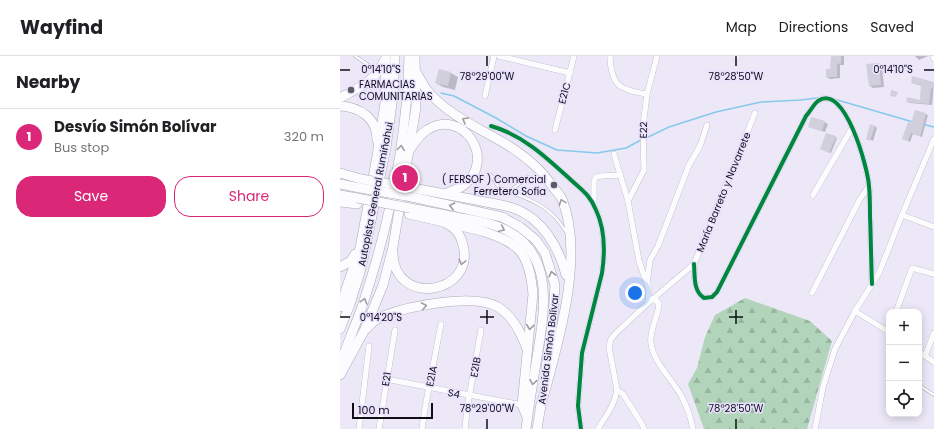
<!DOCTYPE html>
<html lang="en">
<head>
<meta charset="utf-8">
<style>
	body { margin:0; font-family:Poppins,sans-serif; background:#f2f2f2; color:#202124 }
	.controls { position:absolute; right:12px; bottom:12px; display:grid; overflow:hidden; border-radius:8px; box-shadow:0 2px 10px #0003 }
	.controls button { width:36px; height:36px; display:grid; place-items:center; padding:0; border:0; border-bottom:1px solid #e0e0e0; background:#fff; color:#202124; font:20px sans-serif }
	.scale { position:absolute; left:12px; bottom:10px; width:81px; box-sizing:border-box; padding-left:4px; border:2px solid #100d18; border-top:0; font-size:11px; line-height:14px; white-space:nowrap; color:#100d18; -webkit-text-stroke:3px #e8e2fe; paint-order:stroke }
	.you { position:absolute; left:295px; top:237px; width:14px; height:14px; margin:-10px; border:3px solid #fff; border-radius:50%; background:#1a73e8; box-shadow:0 0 0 6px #1a73e833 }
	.badge { display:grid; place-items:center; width:26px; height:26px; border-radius:50%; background:#db2777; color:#fff; font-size:13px; font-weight:700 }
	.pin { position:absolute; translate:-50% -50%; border:2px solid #fff; box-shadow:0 1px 4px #0006 }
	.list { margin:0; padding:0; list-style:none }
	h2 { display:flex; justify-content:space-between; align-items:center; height:52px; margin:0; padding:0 16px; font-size:17px }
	h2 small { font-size:13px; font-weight:400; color:#757577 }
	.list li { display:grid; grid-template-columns:26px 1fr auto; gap:12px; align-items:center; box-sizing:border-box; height:56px; padding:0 16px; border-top:1px solid #e0e0e0 }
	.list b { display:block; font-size:15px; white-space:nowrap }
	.list p { margin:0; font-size:13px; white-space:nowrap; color:#757577 }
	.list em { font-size:13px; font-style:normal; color:#757577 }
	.actions { display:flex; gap:8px; padding:12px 16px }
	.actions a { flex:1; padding:9px 0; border:1px solid #db2777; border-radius:16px; text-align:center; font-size:14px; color:#db2777 }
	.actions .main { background:#db2777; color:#fff }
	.icon { flex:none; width:22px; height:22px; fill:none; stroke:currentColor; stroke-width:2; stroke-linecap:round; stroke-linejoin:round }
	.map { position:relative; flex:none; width:594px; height:373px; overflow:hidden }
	header { display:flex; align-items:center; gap:24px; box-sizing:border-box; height:56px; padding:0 20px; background:#fff; border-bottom:1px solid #e0e0e0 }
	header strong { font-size:19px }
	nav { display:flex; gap:22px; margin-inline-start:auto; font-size:14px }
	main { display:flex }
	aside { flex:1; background:#fff }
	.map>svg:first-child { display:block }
</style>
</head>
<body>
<header>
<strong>Wayfind</strong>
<nav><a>Map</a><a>Directions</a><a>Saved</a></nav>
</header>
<main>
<aside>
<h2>Nearby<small></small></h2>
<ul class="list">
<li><span class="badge">1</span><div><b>Desvío Simón Bolívar</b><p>Bus stop</p></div><em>320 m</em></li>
</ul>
<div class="actions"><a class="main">Save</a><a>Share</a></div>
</aside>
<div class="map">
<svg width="594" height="373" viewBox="0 0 594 373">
	<defs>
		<pattern id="forest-firs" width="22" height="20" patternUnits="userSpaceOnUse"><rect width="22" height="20" fill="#b2d4ba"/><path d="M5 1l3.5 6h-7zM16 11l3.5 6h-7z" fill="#98b59f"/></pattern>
	</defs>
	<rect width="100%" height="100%" fill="#ece8f8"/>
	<!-- forest -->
	<polygon fill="url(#forest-firs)" points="405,242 470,265 492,285 467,373 364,373 348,328 357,312 365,281 375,259"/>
	<!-- shadow -->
	<g fill="#0003">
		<polygon points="492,0 504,0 504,9 500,9 500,22 490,23 487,21 491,14"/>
		<polygon points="575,0 588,0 579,4"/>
		<polygon points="538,8 542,10 544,31 533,32 530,30"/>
		<polygon points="99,14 111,17 118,21 115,34 103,31 96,27"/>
		<polygon points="572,27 594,27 592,49 570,47 567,45 580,46 582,30"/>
		<polygon points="576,55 588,59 582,81 573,78 570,86 565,84 572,69"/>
		<polygon points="484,66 488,68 485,76 472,72"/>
		<polygon points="535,70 537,72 533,85 529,83"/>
		<polygon points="495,81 497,82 491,97 483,94"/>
	</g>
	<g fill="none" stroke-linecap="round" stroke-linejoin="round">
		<!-- stream -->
		<g stroke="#86c9ec" stroke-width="1.5">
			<polyline points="101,37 114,40 156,62 186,80 217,94 257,97 286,92 301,84"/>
			<polyline points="494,43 573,66"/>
			<polyline points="582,68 594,71"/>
			<polyline points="304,83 329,71 376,56 421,46 461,44 484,41"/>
		</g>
	</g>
	<!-- building -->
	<g fill="#d1cfdc">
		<polygon points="491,0 501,0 501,7 497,8 497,21 486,21 486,13 490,13"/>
		<polygon points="539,7 541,29 529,30 526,8"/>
		<polygon points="99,13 111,16 108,30 95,27"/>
		<polygon points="572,20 594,26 594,33 591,32 589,48 566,46 567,41 580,44 581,29 571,27"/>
		<polygon points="551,34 558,36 556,41 550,40"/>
		<polygon points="575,54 586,57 583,70 580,80 571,77 568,85 562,83 568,66 571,67"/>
		<polygon points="471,61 485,65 482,75 468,71"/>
		<polygon points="530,68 535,70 530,85 526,83"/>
		<polygon points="486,77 496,80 489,97 480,93"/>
	</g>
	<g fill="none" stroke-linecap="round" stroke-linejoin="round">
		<defs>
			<g id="service">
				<polyline points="15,0 37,15"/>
				<path d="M 151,119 L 157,129 L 160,132 C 188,143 210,148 226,176"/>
				<polyline points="170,135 188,121"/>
				<polyline points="579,329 594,339"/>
			</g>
			<g id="minor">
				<polyline points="159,0 230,17"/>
				<path d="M 270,0 C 271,29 279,34 307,38"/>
				<polyline points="593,0 594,3"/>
				<polyline points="396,1 397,0"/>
				<polyline points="145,40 154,0"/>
				<path d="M 151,70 C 183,79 207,102 231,124 C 242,134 250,139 256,154 C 265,173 265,197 262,217 L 242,297 L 238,350 L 241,373"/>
				<polyline points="215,74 234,0"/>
				<polyline points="274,98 288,145 299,205 309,234 308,247"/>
				<polyline points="473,139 512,72"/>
				<polyline points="288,145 304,114 303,70 307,38 317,0"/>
				<polyline points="254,148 254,125 256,121 261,120 280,119"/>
				<polyline points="562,159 594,171"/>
				<path d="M 354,208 C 355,220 353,235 364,242 L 372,241 L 377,236 L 466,60 C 470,56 473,49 478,45 C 505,26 528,113 529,130 C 530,140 530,150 530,160 C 531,183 531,205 532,228"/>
				<polyline points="307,227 310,204 318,190 349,109 360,90 367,69"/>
				<polyline points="472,237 520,143 529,130"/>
				<path d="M 312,244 L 316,244 L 319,248 C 318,261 309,275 311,287 C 313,306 333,324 342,341 C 347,351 351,362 353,373"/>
				<polyline points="515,255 549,276"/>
				<polyline points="556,256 572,212 594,218"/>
				<polyline points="579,296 594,306"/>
				<polyline points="585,300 594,277"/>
				<polyline points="46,323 182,349"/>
				<polyline points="277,334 283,338 302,368 304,373"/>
				<polyline points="19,373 29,290"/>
				<polyline points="39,373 55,274"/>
				<polyline points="82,373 85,352 101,268"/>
				<polyline points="125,373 127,353 141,274"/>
				<path d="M 258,373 C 265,361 275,349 277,334 L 269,291 L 271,283 L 276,277 L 308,247 L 354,208 L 415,57"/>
				<polyline points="475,373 483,331 495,293 515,255 539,217 562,159 594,83"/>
			</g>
			<g id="trunk">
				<path d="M 76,16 C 80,22 83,29 87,34 C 107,59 143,74 169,90 C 187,102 201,113 213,131 C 216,135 220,139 222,143 C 246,202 216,294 200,353"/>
				<path d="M 0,42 C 18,32 36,25 44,5"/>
				<path d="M 0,50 C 20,51 37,62 37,84"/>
				<path d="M 71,92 C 75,86 80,78 87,74 C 121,51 158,102 124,129 C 119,133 111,135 105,138"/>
				<polyline points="0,117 21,123"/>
				<polyline points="0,128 20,132"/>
				<path d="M 73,132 C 94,136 115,140 136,144 C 148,147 161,148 173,152 C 202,162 219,191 226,219"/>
				<polyline points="0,139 17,142"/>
				<polyline points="72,141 162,161 180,171 196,184 205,197 215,229 213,261 206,312"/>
				<polyline points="0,146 17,148"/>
				<path d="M 70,152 C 87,155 104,159 121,162 C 133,164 147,166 159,171 C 216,193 205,253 197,301 C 193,325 189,349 186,373"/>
				<path d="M 69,158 L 142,175 C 181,188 189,197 193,238 L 182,349 L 187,361"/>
				<path d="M 53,197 C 54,252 136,238 123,189 C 121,180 116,172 107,168"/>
				<polyline points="0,211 11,205 15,198"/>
				<polyline points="0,251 20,192 37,100 45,47 46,0"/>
				<polyline points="0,273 10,248 21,213 46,92 53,40 55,0"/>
				<path d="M 26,273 C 31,267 37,263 43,260 C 69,250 134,237 158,251 C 173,260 181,277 187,293"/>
				<path d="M 0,308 C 7,289 15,270 22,251 C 49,170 67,85 69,0"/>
				<polyline points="0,319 24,275 43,229 53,191 76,51 75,0"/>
				<polyline points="197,373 201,349"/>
			</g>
		</defs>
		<!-- service casing -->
		<use href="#service" stroke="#aca9b5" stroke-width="3.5"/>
		<!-- minor casing -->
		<use href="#minor" stroke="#aca9b5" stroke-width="6"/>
		<!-- trunk casing -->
		<use href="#trunk" stroke="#aca9b5" stroke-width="10"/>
		<!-- service -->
		<use href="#service" stroke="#fcfcfe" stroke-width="2.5"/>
		<!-- minor -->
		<use href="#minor" stroke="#fcfcfe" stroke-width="5.5"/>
		<!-- trunk -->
		<use href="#trunk" stroke="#fcfcfe" stroke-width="9"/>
		<defs>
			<g id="trunk-bridge">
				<polyline points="21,123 73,132"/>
				<polyline points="20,132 72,141"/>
				<polyline points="17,142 70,152"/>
			</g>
		</defs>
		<!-- trunk-bridge casing -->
		<use href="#trunk-bridge" stroke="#aca9b5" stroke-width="10" stroke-linecap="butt"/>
		<!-- trunk-bridge -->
		<use href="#trunk-bridge" stroke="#fcfcfe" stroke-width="9"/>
		<defs>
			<g id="cycleway">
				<path d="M 151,70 C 183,79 207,102 231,124 C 242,134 250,139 256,154 C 265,173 265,197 262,217 L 242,297 L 238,350 L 241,373"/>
				<path d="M 354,208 C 355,220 353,235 364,242 L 372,241 L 377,236 L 466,60 C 470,56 473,49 478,45 C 505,26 528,113 529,130 C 530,140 530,150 530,160 C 531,183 531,205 532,228"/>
			</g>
		</defs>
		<!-- cycleway casing -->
		<use href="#cycleway" stroke="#e8e2fe" stroke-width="6"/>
		<!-- cycleway -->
		<use href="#cycleway" stroke="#00873e" stroke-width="4"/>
	</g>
	<!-- one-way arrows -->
	<defs><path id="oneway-chevron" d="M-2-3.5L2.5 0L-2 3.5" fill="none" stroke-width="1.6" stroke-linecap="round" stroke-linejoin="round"/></defs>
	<g stroke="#9e9ca2">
		<use href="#oneway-chevron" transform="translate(125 64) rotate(-150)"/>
		<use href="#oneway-chevron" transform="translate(61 92) rotate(-82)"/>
		<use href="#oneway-chevron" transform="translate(222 146) rotate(-110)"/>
		<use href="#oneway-chevron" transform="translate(112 150) rotate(-167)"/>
		<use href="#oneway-chevron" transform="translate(162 173) rotate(25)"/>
		<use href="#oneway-chevron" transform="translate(122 206) rotate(105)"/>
		<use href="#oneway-chevron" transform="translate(212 218) rotate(-104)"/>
		<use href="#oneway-chevron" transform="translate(24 245) rotate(-73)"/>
		<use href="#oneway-chevron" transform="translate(84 250) rotate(-10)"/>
		<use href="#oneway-chevron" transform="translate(190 271) rotate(96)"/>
		<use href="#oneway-chevron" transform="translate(193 326) rotate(99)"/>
	</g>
	<!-- ticks -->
	<path fill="none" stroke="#100d18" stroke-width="1.5" d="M 147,0 L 147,10M 396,0 L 396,10M 0,14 L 10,14M 584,14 L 594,14M 147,254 L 147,268M 396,254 L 396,268M 0,261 L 10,261M 140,261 L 154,261M 389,261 L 403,261M 147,363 L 147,373M 396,363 L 396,373"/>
	<!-- markers -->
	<g fill="#5d5a66" stroke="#e8e2fe" stroke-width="1.5">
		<circle cx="11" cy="34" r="4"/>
		<circle cx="214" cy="129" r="4"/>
	</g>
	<g text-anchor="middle" stroke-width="3" stroke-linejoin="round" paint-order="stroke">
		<!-- poi labels -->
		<g font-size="10" fill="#100d18" stroke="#e8e2fe" text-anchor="start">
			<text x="19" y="32">FARMACIAS<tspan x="19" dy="12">COMUNITARIAS</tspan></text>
			<text x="206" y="127" text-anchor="end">( FERSOF ) Comercial<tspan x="206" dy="12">Ferretero Sofía</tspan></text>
		</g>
		<!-- street labels -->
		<g font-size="10" fill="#100d18" stroke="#e8e2fe">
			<text transform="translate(224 37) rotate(-75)" y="4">E21C</text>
			<text transform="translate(303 74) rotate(-88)" y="4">E22</text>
			<text transform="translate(383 136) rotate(-68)" y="4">María Barreto y Navarrete</text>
			<text transform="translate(35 138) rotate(-79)" y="4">Autopista General Rumiñahui</text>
			<text transform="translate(208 293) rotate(-83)" y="4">Avenida Simón Bolívar</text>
			<text transform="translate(135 311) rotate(-80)" y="4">E21B</text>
			<text transform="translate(91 320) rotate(-79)" y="4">E21A</text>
			<text transform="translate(46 323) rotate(-81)" y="4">E21</text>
			<text transform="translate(114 337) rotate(11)" y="4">S4</text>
		</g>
	</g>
	<g font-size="10" text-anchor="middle" fill="#100d18" stroke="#e8e2fe" stroke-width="3" stroke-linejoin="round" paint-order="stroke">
		<text x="41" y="17">0°14'10"S</text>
		<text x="553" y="17">0°14'10"S</text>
		<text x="147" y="24">78°29'00"W</text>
		<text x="396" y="24">78°28'50"W</text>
		<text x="41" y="265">0°14'20"S</text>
		<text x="147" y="356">78°29'00"W</text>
		<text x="396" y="356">78°28'50"W</text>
	</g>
</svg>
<div class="controls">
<button>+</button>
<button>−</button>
<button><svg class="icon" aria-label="locate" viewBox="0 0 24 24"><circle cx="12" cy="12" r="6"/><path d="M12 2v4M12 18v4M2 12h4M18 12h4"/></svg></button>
</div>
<div class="scale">100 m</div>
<div class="you"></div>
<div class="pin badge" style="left:65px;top:122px">1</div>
</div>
</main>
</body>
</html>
